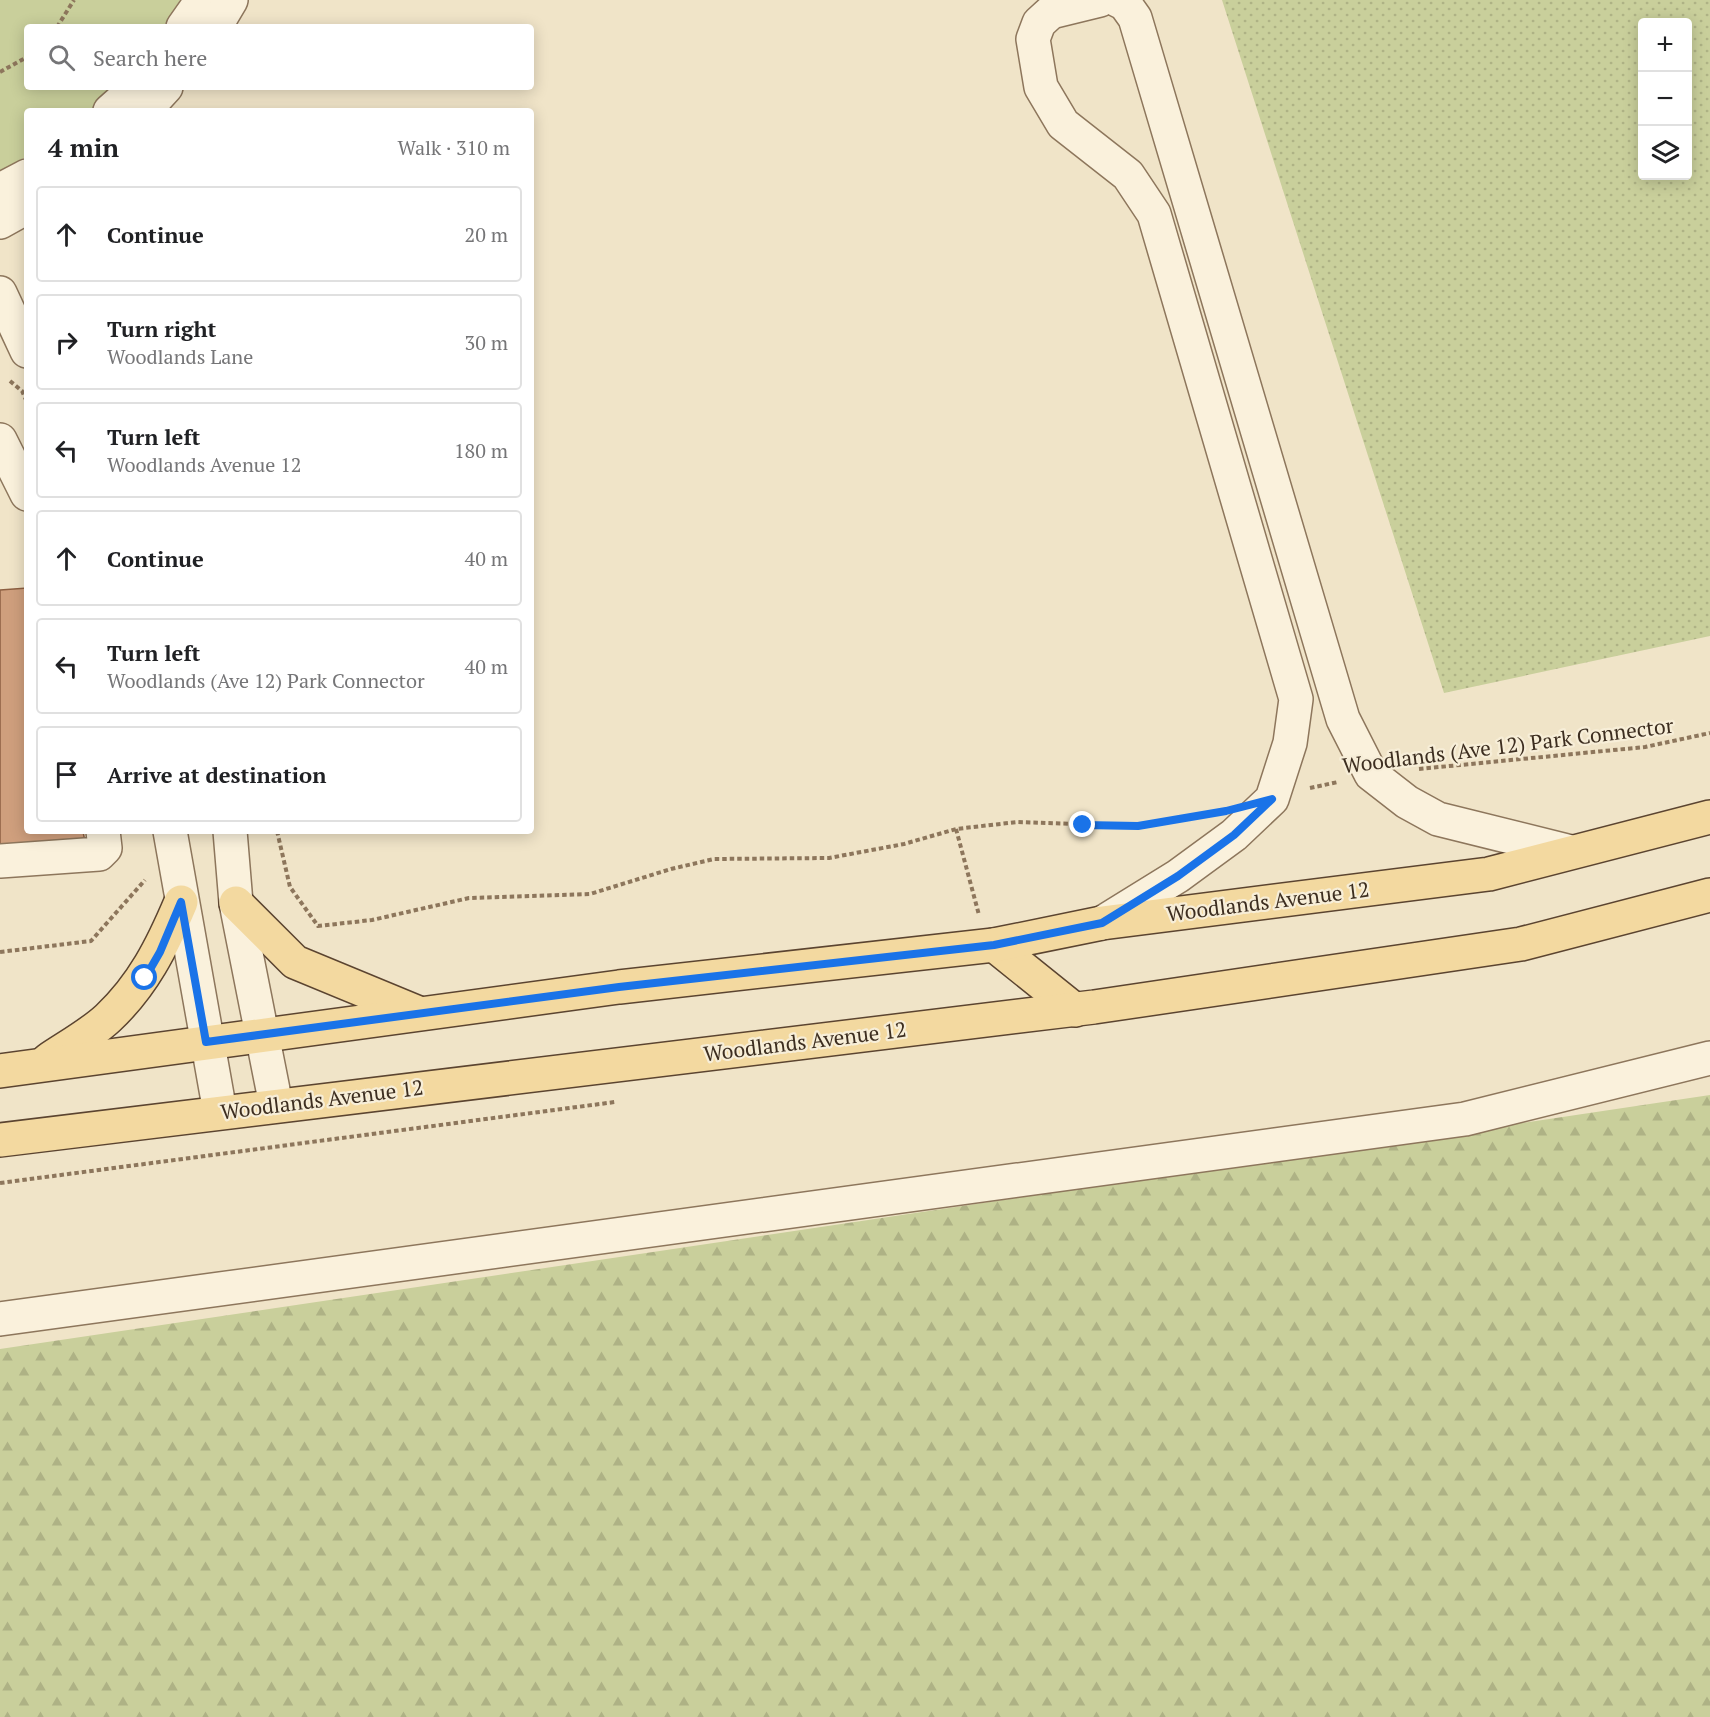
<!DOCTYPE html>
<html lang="en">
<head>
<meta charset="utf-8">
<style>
	body { margin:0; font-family:"PT Serif",serif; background:#f6f6f6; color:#202124 }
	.controls { position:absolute; right:18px; top:18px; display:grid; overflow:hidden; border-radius:6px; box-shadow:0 3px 15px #0003 }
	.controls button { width:54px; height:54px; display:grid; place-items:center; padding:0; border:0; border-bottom:2px solid #e0e0e0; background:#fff; color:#202124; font:30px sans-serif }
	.stop { position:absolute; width:18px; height:18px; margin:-14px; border:4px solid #1a73e8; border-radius:50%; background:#fff }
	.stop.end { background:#1a73e8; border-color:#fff; box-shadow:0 2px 6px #0008 }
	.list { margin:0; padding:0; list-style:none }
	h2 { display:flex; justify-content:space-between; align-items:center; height:78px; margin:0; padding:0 24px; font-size:26px }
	h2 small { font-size:20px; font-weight:400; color:#757577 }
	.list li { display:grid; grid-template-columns:39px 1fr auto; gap:18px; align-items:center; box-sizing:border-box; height:96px; margin:0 12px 12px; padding:0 12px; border:2px solid #e0e0e0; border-radius:6px }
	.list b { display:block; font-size:22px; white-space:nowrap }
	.list p { margin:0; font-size:20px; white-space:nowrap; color:#757577 }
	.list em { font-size:20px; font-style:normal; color:#757577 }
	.icon { flex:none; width:33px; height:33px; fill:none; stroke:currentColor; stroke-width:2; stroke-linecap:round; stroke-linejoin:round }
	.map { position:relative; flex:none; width:1710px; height:1717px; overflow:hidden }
	.search { position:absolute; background:#fff; box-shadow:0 3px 15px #0003; left:24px; top:24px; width:510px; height:66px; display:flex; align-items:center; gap:15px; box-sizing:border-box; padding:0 21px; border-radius:6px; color:#757577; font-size:22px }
	.panel { position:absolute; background:#fff; box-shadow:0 3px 15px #0003; left:24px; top:108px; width:510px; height:726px; border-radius:6px }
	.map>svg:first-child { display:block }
</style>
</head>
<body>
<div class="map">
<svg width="1710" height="1717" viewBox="0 0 1710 1717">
	<defs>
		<pattern id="grass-dots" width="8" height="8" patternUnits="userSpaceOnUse" patternTransform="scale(1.5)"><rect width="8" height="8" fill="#c9cf9b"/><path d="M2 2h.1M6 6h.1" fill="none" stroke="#aeb285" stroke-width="1.8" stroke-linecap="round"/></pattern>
		<pattern id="forest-firs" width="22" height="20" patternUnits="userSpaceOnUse" patternTransform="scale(1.5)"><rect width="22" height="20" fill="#c9cf9b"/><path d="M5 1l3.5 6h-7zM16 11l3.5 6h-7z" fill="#aeb285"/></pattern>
	</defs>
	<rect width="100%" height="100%" fill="#f0e4c8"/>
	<!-- grass -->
	<path fill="url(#grass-dots)" fill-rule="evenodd" d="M 1222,0 L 1710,0 L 1710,636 L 1444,693 ZM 1642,22 L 1688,22 L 1688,176 L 1642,176 Z"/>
	<!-- forest -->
	<polygon fill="url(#forest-firs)" points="1710,1095 1710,1717 0,1717 0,1349"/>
	<!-- green -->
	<polygon fill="#c9cf9b" points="0,0 180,0 163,27 27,27 27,87 114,87 100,104 90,111 27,111 27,156 0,172"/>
	<!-- building -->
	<polygon fill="#cf9f7d" stroke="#8d5f41" stroke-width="1.5" points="27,588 27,831 83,831 85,842 0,846 0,590"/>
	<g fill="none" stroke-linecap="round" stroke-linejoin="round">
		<defs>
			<g id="minor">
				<polyline points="1100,0 1051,12 1039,23 1033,39 1041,87 1063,124 1128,175 1154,214 1296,699 1290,743 1272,799 1234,835 1178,876 1102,923"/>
				<polyline points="1117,0 1125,4 1135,18 1343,719 1371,774 1407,802 1438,819 1571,852"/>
				<polyline points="183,27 202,0"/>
				<polyline points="215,27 231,0"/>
				<polyline points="110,111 137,87"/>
				<polyline points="144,111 166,87"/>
				<polyline points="0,190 27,176"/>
				<polyline points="0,222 27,207"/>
				<polyline points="0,293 27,351"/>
				<polyline points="0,440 27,494"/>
				<polyline points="170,831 220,1112"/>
				<polyline points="230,831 236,903 276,1105"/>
				<polyline points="0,861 99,854 105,848 103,831"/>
				<polyline points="0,1319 1465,1119 1710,1058"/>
			</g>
			<g id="major">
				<polyline points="236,903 295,962 416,1012"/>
				<polyline points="994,945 1075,1010"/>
				<path d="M 48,1060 C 67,1047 91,1034 108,1018 C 143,985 162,947 181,902"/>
				<polyline points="0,1071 619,987 994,945 1102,923 1489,874 1710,817"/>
				<polyline points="0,1140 1094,1007 1521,944 1710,895"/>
			</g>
		</defs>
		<!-- minor casing -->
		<use href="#minor" stroke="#8d765c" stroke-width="36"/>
		<!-- major casing -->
		<use href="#major" stroke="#5b4430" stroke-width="36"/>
		<!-- path -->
		<g stroke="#8d765c" stroke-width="4" stroke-dasharray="4.5 3" stroke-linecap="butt">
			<polyline points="57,27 74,0"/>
			<polyline points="0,72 27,57"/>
			<polyline points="10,381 22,391 27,402"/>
			<polyline points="1419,769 1645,747 1710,733"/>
			<polyline points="1310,788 1338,782"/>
			<polyline points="956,829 979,915"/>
			<polyline points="277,831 290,887 318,926 372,920 469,898 590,894 671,869 714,859 829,858 904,844 956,829 1017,822 1138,826 1204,815"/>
			<polyline points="0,952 91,941 145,880"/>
			<polyline points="0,1183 615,1102"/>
		</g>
		<!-- minor -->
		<use href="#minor" stroke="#faf1dc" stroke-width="33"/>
		<!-- major -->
		<use href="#major" stroke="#f3d9a0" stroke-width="33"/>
	</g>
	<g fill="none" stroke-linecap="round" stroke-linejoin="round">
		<!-- route -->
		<polyline stroke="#1a73e8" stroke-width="8" points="145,978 160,952 181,902 206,1042 619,987 994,945 1102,923 1178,876 1234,835 1272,799 1226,811 1138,826 1083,825"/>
	</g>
	<g text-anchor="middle" stroke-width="4.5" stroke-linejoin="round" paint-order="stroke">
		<!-- street labels -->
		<g font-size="21" fill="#3d2e20" stroke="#f7eed8">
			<text transform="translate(1508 746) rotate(-7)" y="7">Woodlands (Ave 12) Park Connector</text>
			<text transform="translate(1268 902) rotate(-7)" y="7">Woodlands Avenue 12</text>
			<text transform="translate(805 1042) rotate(-7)" y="7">Woodlands Avenue 12</text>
			<text transform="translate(322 1100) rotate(-7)" y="7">Woodlands Avenue 12</text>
		</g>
	</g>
</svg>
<div class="controls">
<button>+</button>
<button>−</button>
<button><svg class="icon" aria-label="layers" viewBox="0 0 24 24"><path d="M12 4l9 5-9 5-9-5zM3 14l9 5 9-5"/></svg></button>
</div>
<div class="stop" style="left:145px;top:978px"></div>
<div class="stop end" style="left:1083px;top:825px"></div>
<div class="search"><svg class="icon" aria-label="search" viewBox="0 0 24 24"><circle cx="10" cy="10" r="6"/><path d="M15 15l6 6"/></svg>Search here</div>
<section class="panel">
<h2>4 min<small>Walk · 310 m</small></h2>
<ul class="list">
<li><svg class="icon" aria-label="ahead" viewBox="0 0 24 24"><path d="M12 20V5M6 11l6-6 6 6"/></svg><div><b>Continue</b></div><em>20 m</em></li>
<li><svg class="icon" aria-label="right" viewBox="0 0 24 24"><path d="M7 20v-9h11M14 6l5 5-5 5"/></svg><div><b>Turn right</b><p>Woodlands Lane</p></div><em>30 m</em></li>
<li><svg class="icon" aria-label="left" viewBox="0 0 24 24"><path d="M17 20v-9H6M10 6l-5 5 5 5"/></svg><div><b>Turn left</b><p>Woodlands Avenue 12</p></div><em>180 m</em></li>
<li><svg class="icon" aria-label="ahead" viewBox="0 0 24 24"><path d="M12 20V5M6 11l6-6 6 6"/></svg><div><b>Continue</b></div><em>40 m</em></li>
<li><svg class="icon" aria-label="left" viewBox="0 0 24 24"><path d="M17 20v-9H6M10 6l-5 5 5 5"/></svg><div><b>Turn left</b><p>Woodlands (Ave 12) Park Connector</p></div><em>40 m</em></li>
<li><svg class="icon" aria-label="arrive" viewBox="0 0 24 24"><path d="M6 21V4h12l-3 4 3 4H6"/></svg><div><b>Arrive at destination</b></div></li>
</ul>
</section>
</div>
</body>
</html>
